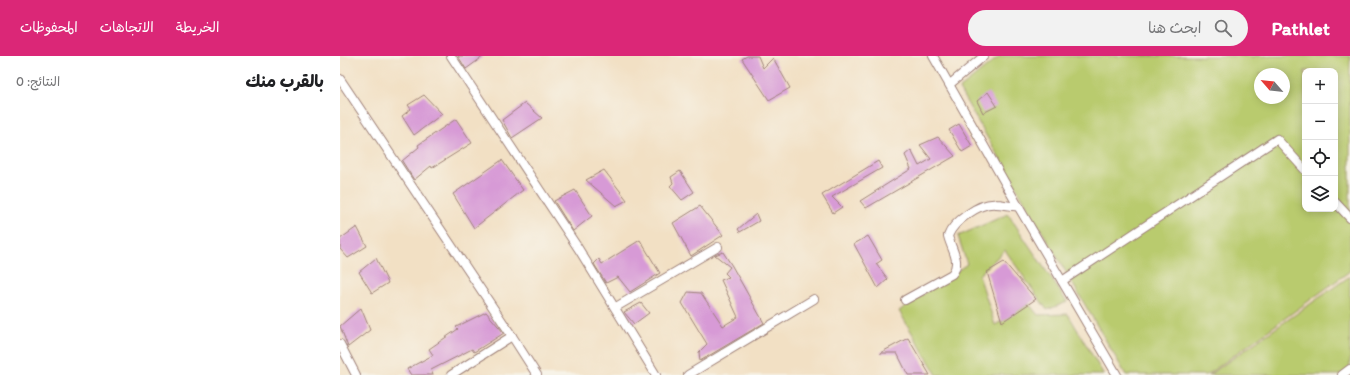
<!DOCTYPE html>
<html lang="ar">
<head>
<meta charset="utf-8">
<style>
	body { margin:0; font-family:Itim,"Playpen Sans Arabic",sans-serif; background:#f2f2f2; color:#202124; direction:rtl }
	.controls { position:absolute; right:12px; top:12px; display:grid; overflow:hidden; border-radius:8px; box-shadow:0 2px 10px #0003 }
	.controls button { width:36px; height:36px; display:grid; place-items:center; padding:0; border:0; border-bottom:1px solid #e0e0e0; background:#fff; color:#202124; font:20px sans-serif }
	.compass { position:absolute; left:914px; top:12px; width:36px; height:36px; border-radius:50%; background:#fff; box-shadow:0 2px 10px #0003; rotate:298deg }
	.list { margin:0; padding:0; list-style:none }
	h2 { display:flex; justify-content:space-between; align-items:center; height:52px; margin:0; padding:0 16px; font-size:17px }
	h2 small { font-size:13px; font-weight:400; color:#757577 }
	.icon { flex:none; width:22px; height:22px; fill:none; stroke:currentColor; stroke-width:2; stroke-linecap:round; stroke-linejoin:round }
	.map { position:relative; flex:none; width:1010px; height:319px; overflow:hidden; direction:ltr }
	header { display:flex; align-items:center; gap:24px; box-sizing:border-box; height:56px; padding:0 20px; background:#db2777; color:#fff }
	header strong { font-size:19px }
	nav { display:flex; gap:22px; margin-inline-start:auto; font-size:14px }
	.search { width:280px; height:36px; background:#f2f2f2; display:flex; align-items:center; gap:10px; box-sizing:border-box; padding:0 14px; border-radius:22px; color:#757577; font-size:15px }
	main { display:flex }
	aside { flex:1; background:#fff }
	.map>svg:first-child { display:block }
</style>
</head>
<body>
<header>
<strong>Pathlet</strong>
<div class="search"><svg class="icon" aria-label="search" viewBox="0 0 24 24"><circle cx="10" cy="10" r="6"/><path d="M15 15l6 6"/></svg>ابحث هنا</div>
<nav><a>الخريطة</a><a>الاتجاهات</a><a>المحفوظات</a></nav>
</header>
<main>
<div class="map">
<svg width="1010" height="319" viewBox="0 0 1010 319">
	<rect width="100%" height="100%" fill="#f7f3e8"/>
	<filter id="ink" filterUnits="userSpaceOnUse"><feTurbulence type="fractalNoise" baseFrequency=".025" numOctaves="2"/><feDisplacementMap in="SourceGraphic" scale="8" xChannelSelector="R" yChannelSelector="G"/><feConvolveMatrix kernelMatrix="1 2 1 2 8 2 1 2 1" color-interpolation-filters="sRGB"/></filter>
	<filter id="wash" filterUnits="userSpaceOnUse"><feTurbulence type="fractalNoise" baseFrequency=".012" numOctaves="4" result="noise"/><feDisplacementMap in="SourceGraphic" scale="16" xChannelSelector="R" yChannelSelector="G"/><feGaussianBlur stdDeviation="0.9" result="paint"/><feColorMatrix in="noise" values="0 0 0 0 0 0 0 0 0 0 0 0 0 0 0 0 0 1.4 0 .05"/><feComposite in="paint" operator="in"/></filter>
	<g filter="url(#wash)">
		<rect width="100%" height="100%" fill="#f2e0c4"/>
		<!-- green -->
		<g fill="#b9cb6e" stroke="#82754c" fill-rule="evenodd">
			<path d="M 660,0 L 911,0 L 913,2 L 913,0 L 1010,0 L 1010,215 L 867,319 L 786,319 L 619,33 ZM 965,15 L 995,15 L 995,153 L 965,153 ZM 920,18 L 944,18 L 944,42 L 920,42 Z"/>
			<polygon points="668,158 727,246 707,254 665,194 639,219 655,269 689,248 698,259 728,258 764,319 597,319 559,255 627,208 618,180"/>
			<polygon points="1010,220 1010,319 869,319"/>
		</g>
		<g id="blocks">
			<!-- building -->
			<g fill="#d79ad6">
				<polygon points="118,0 144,0 126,13"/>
				<polygon points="407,0 418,0 423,12 433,2 450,32 429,44 402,3"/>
				<polygon points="648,36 657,50 643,57 637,45"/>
				<polygon points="84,39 102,58 74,79 62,60 71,53 68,49"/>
				<polygon points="185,47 202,62 172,82 162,64"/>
				<polygon points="116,63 132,87 92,112 91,110 74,124 62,105 79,91 78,89"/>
				<polygon points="619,68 632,90 622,96 609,74"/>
				<polygon points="598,81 615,100 526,152 520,145 571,113 565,99 571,94 579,110 591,103 580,89"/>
				<polygon points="162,104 183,134 134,172 113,138"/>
				<polygon points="538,105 542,112 492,141 502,151 493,157 482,139"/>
				<polygon points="264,114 287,144 276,150 246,124"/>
				<polygon points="340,115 354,136 342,144 330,130 333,127 331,121"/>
				<polygon points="235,134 252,160 233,175 214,145"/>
				<polygon points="360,150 383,179 351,200 333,167"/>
				<polygon points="416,158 419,165 400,176 398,173"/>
				<polygon points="17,171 27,190 8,202 0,193 0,183"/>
				<polygon points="528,180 542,204 536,208 548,223 538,232 514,188"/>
				<polygon points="300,184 320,217 290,236 278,221 266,227 254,208 259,203 262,208"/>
				<polygon points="383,196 392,210 424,267 360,305 359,296 367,288 342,247 348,236 361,237 383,270 398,261 381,224 389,221 385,217 390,211 375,199"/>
				<polygon points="36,202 48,227 32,237 19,216"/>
				<polygon points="664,206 696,243 662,266 647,216"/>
				<polygon points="301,247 309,257 294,268 284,256"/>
				<polygon points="21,252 30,274 8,291 0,270"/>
				<polygon points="146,256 164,277 134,296 132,293 91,314 93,319 71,319 67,313 93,299 89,293 118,273 116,271"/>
				<polygon points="568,282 590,319 568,319 557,297 540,297"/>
			</g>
		</g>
	</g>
	<g filter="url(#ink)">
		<use href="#blocks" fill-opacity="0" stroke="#9e8078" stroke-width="1"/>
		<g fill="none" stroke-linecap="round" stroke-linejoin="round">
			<defs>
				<g id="minor">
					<polyline points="111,0 238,192 316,319"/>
					<polyline points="593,0 678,150 777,319"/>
					<polyline points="0,23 172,280 197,319"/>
					<polyline points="610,28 644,0"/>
					<polyline points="995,146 1010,162"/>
					<polyline points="722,225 937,83 965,114"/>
					<path d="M 565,244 L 612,218 C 622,206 611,193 608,180 C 613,166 640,146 656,148 C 664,148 670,151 678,150"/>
					<polyline points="276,251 378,191"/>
					<polyline points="0,288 16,319"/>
					<polyline points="111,319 172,280"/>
					<polyline points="348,319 474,243"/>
					<polyline points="1002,319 1010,313"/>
				</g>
			</defs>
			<!-- minor casing -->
			<use href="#minor" stroke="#9e8078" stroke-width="10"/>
			<!-- minor -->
			<use href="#minor" stroke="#fff" stroke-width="8"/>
		</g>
	</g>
</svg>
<div class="controls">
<button>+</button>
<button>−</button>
<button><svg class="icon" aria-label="locate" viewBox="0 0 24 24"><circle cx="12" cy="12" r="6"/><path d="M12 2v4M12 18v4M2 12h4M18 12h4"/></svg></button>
<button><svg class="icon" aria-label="layers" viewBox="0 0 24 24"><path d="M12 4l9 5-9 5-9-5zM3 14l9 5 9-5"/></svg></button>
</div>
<svg class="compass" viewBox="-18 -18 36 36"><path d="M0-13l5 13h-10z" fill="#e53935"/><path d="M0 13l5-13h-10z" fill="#757577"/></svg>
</div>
<aside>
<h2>بالقرب منك<small>النتائج: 0</small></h2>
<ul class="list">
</ul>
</aside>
</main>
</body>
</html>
